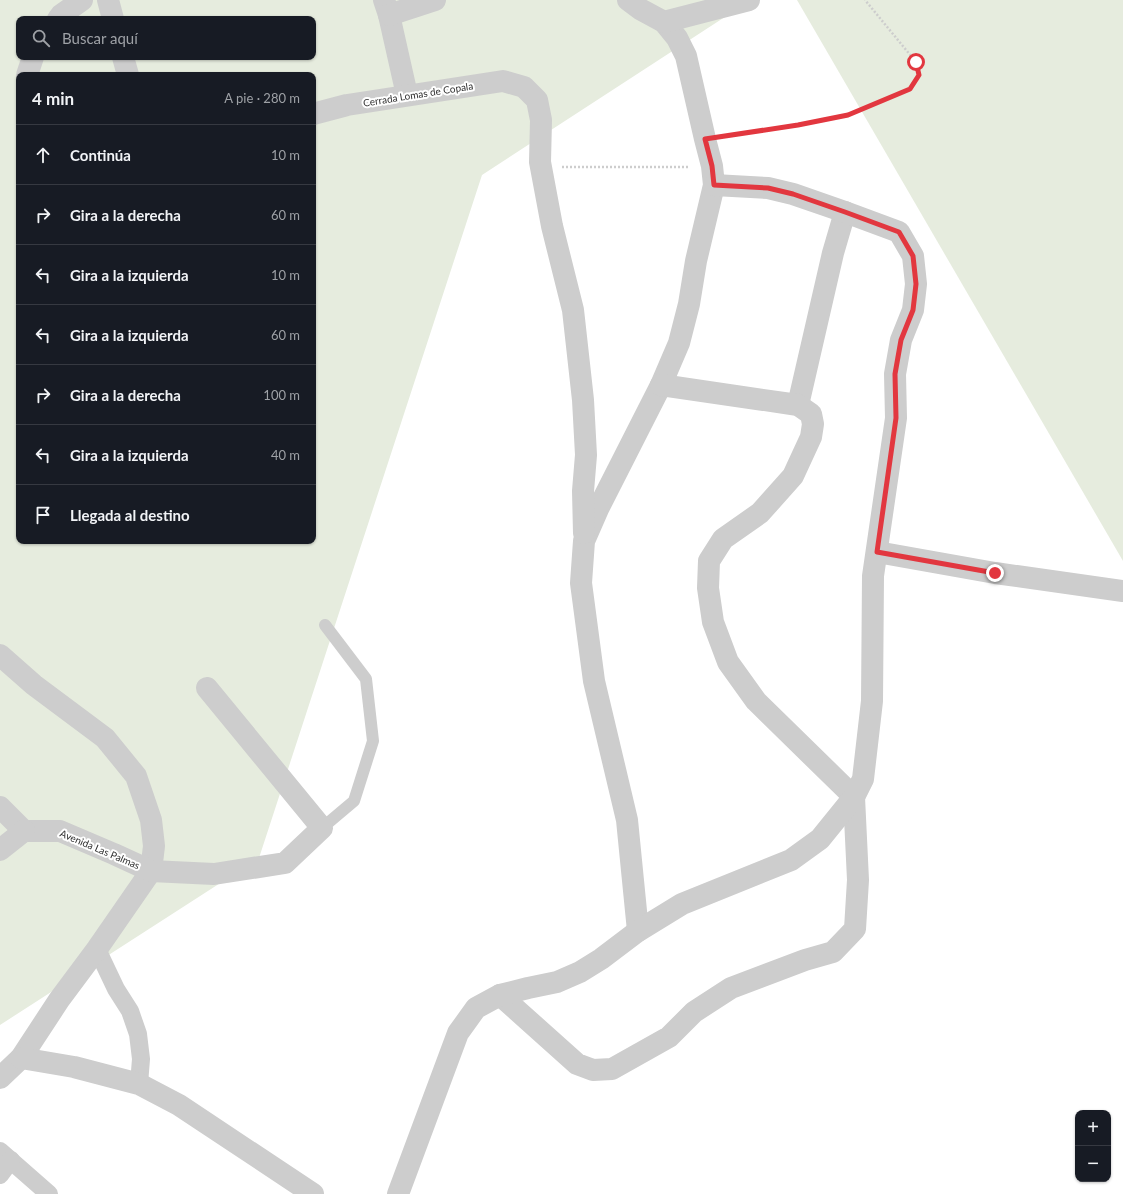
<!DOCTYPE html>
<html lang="es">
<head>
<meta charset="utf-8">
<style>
	body { margin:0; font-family:Lato,sans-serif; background:#242831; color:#f1f3f6 }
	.controls { position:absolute; right:12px; bottom:12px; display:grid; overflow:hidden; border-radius:8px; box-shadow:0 1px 3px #0004 }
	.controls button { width:36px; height:36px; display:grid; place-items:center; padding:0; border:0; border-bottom:1px solid #363941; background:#171b24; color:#f1f3f6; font:20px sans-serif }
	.stop { position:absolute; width:12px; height:12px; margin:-9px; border:3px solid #e2373f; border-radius:50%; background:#fff }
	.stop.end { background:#e2373f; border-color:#fff; box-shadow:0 1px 4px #0008 }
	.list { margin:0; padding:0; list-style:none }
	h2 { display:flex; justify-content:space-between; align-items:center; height:52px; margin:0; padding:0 16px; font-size:17px }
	h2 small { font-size:13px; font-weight:400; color:#9ea1a6 }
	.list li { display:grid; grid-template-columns:26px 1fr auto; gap:12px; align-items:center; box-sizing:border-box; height:60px; padding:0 16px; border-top:1px solid #363941 }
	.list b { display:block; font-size:15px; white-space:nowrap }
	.list em { font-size:13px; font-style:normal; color:#9ea1a6 }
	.icon { flex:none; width:22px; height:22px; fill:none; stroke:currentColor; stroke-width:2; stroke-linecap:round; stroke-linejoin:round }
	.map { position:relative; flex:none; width:1123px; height:1194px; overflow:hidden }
	.search { position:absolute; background:#171b24; box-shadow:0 1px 3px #0004; left:16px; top:16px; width:300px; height:44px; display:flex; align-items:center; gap:10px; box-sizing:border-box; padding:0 14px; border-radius:8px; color:#9ea1a6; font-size:15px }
	.panel { position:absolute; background:#171b24; box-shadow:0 1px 3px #0004; left:16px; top:72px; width:300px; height:472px; border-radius:8px }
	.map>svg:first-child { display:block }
</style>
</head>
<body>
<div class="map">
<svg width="1123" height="1194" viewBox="0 0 1123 1194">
	<rect width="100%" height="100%" fill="#fff"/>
	<!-- green -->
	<g fill="#e6ecde" fill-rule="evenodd">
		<path d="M 0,0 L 751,0 L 482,175 L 259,858 L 0,1025 ZM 19,19 L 313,19 L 313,57 L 19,57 ZM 19,75 L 313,75 L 313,541 L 19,541 Z"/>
		<polygon points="797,0 1123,0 1123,561"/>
	</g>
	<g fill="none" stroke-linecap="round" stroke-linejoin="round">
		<!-- path -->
		<g stroke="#cdcdcd" stroke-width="2.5" stroke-dasharray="2 2" stroke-linecap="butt">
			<polyline points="727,136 798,125 848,115 910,89 919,75 916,62 865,0"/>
			<polyline points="562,167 689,167"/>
		</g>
		<!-- service -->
		<polyline stroke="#cdcdcd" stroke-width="12" points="322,828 354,801 373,741 366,679 325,625"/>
		<!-- pedestrian -->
		<g stroke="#cdcdcd" stroke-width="18">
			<polyline points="97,949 116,989 130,1011 138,1034 141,1059 139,1084"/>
			<polyline points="0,1151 49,1194"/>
			<polyline points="0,1175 11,1160"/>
		</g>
		<!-- minor -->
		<g stroke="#cdcdcd" stroke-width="22">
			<polyline points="108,0 113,19"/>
			<polyline points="384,0 389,15 407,95"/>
			<polyline points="628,0 640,9 664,22 677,38 686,56 705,139 712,166 714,185 696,261 689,304 679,343 661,385 598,509 584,541 581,583 594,681 627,820 638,931"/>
			<polyline points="389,15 435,0"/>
			<polyline points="58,19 61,15 82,0"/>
			<polyline points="664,22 749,0"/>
			<polyline points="123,57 128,75"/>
			<polyline points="27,75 33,57"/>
			<polyline points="313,114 347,105 503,81 524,87 537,100 541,120 540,162 552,226 573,310 583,400 586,455 583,491 584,533"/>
			<polyline points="798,405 833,253 845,212"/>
			<polyline points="877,552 995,573 1123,591"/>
			<polyline points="0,655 34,685 105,738 136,776 151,820 154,846 151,871 97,949 59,1000 21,1058 0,1078"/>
			<polyline points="0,807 24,831"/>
			<polyline points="24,831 60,831 114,854 151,871 214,874 285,863 322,828 207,688"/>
			<polyline points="0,850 24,831"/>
			<polyline points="500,995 577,1064 593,1070 612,1069 669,1037 694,1012 731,988 805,960 833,952 855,929 858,880 854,797 756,701 728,662 713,622 708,588 709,561 723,539 760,513 793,476 811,437 813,424 811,414 798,405 661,385"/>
			<polyline points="21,1058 74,1067 139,1084 179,1105 313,1194"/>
			<polyline points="398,1194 458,1033 476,1008 500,995 528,988 557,982 580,972 601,959 638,931 682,904 791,860 820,839 854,797 863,779 872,701 873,576 896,418 895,374 901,340 913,310 916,284 913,256 899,232 845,212 793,194 768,188 714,185"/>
		</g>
	</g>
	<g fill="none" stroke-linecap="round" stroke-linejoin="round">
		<!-- route -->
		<polyline stroke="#e2373f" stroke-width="5" points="916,62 919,75 910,89 848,115 798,125 705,139 712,166 714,185 768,188 793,194 845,212 899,232 913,256 916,284 913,310 901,340 895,374 896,418 877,552 995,573"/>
	</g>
	<g text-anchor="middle" stroke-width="4" stroke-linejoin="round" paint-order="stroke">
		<!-- street labels -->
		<g font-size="10" fill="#303030" stroke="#fff">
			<text transform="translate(418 94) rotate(-9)" y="4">Cerrada Lomas de Copala</text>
			<text transform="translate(100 849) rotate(23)" y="4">Avenida Las Palmas</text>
		</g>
	</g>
</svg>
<div class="controls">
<button>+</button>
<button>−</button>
</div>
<div class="stop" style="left:916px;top:62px"></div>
<div class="stop end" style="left:995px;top:573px"></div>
<div class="search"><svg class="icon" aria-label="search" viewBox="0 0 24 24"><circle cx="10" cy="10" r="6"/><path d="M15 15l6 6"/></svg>Buscar aquí</div>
<section class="panel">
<h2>4 min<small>A pie · 280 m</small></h2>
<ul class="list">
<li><svg class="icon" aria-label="ahead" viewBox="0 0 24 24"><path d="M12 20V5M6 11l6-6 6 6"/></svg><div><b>Continúa</b></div><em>10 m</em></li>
<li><svg class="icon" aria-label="right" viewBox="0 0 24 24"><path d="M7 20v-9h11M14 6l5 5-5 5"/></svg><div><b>Gira a la derecha</b></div><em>60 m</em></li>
<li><svg class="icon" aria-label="left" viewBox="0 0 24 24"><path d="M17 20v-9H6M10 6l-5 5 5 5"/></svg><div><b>Gira a la izquierda</b></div><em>10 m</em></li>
<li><svg class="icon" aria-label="left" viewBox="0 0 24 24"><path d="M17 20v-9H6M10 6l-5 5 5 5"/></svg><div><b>Gira a la izquierda</b></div><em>60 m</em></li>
<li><svg class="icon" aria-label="right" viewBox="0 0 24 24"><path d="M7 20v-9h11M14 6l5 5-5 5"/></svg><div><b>Gira a la derecha</b></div><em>100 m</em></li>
<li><svg class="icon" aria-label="left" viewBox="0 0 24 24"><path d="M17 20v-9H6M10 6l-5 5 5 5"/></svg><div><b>Gira a la izquierda</b></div><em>40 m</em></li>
<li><svg class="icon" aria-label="arrive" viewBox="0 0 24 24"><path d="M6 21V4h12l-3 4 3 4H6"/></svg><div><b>Llegada al destino</b></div></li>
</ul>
</section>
</div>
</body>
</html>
